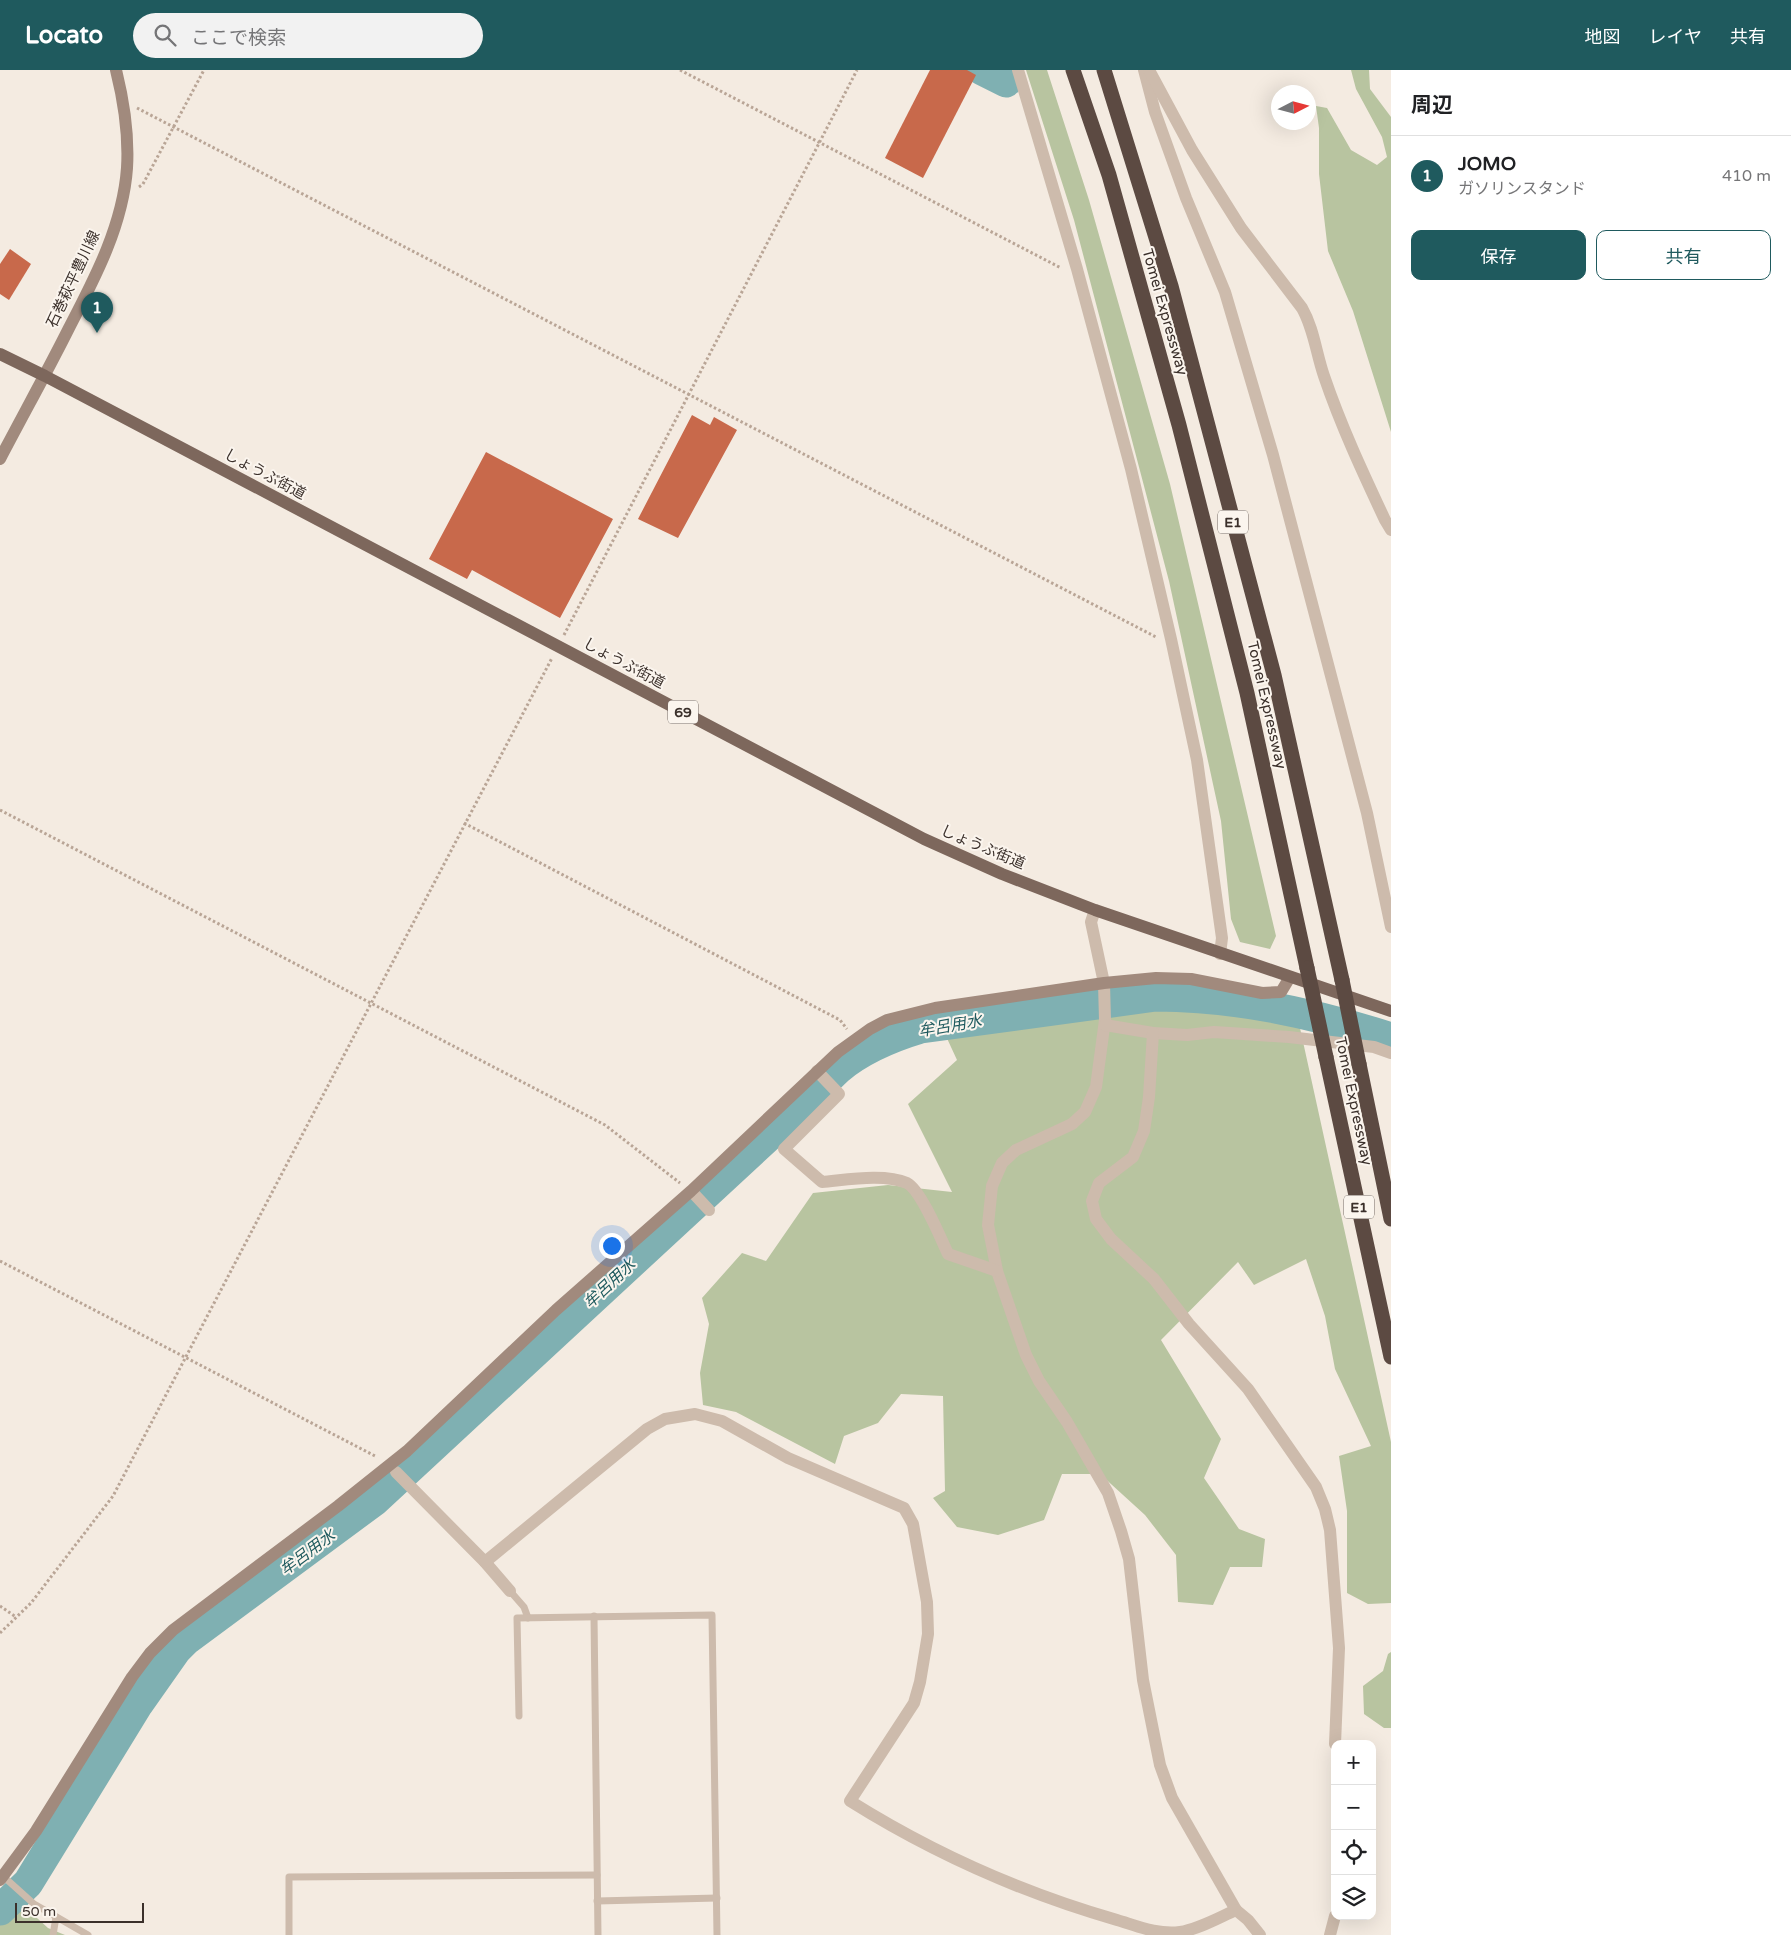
<!DOCTYPE html>
<html lang="ja">
<head>
<meta charset="utf-8">
<style>
	body { margin:0; font-family:"Varela Round","Noto Sans JP",sans-serif; background:#f2f2f2; color:#202124 }
	.controls { position:absolute; right:15px; bottom:15px; display:grid; overflow:hidden; border-radius:10px; box-shadow:0 5px 20px #0002 }
	.controls button { width:45px; height:45px; display:grid; place-items:center; padding:0; border:0; border-bottom:1px solid #e0e0e0; background:#fff; color:#202124; font:25px sans-serif }
	.compass { position:absolute; left:1271px; top:15px; width:45px; height:45px; border-radius:50%; background:#fff; box-shadow:0 5px 20px #0002; rotate:84deg }
	.scale { position:absolute; left:15px; bottom:12px; width:129px; box-sizing:border-box; padding-left:5px; border:2px solid #3b302b; border-top:0; font-size:14px; line-height:18px; white-space:nowrap; color:#3b302b; -webkit-text-stroke:4px #fbf5ee; paint-order:stroke }
	.you { position:absolute; left:611px; top:1175px; width:18px; height:18px; margin:-12px; border:4px solid #fff; border-radius:50%; background:#1a73e8; box-shadow:0 0 0 8px #1a73e833 }
	.badge { display:grid; place-items:center; width:32px; height:32px; border-radius:50%; background:#1f5a5e; color:#fff; font-size:16px; font-weight:700 }
	.pin { position:absolute; translate:-50% -41px; filter:drop-shadow(0 1px 2px #0008) }
	.pin::after { content:''; position:absolute; top:26px; width:18px; height:15px; background:inherit; clip-path:polygon(0 0,100% 0,50% 100%) }
	.list { margin:0; padding:0; list-style:none }
	h2 { display:flex; justify-content:space-between; align-items:center; height:65px; margin:0; padding:0 20px; font-size:21px }
	h2 small { font-size:16px; font-weight:400; color:#757577 }
	.list li { display:grid; grid-template-columns:32px 1fr auto; gap:15px; align-items:center; box-sizing:border-box; height:80px; padding:0 20px; border-top:1px solid #e0e0e0 }
	.list b { display:block; font-size:19px; white-space:nowrap }
	.list p { margin:0; font-size:16px; white-space:nowrap; color:#757577 }
	.list em { font-size:16px; font-style:normal; color:#757577 }
	.actions { display:flex; gap:10px; padding:15px 20px }
	.actions a { flex:1; padding:11px 0; border:1px solid #1f5a5e; border-radius:10px; text-align:center; font-size:18px; color:#1f5a5e }
	.actions .main { background:#1f5a5e; color:#fff }
	.icon { flex:none; width:28px; height:28px; fill:none; stroke:currentColor; stroke-width:2; stroke-linecap:round; stroke-linejoin:round }
	.map { position:relative; flex:none; width:1391px; height:1865px; overflow:hidden }
	header { display:flex; align-items:center; gap:30px; box-sizing:border-box; height:70px; padding:0 25px; background:#1f5a5e; color:#fff }
	header strong { font-size:24px }
	nav { display:flex; gap:28px; margin-inline-start:auto; font-size:18px }
	.search { width:350px; height:45px; background:#f2f2f2; display:flex; align-items:center; gap:12px; box-sizing:border-box; padding:0 18px; border-radius:28px; color:#757577; font-size:19px }
	main { display:flex }
	aside { flex:1; background:#fff }
	.map>svg:first-child { display:block }
</style>
</head>
<body>
<header>
<strong>Locato</strong>
<div class="search"><svg class="icon" aria-label="search" viewBox="0 0 24 24"><circle cx="10" cy="10" r="6"/><path d="M15 15l6 6"/></svg>ここで検索</div>
<nav><a>地図</a><a>レイヤ</a><a>共有</a></nav>
</header>
<main>
<div class="map">
<svg width="1391" height="1865" viewBox="0 0 1391 1865">
	<rect width="100%" height="100%" fill="#f4ebe1"/>
	<!-- green -->
	<g fill="#b8c4a0">
		<polygon points="1026,0 1047,0 1089,130 1170,414 1276,866 1270,879 1240,872 1231,849 1221,751 1169,511 1074,150"/>
		<polygon points="1351,0 1369,0 1370,19 1391,47 1391,362 1353,241 1328,181 1319,104 1319,58 1316,36 1327,38 1351,80 1377,95 1387,87 1382,67 1356,19"/>
		<path d="M 1170,939 C 1217,939 1257,938 1300,958 L 1391,1372 L 1391,1533 L 1368,1534 L 1347,1523 L 1347,1441 L 1339,1386 L 1371,1376 L 1335,1299 L 1325,1246 L 1306,1189 L 1254,1215 L 1238,1192 L 1161,1270 L 1221,1369 L 1204,1408 L 1239,1459 L 1265,1469 L 1262,1497 L 1230,1497 L 1213,1535 L 1178,1532 L 1176,1485 L 1145,1445 L 1100,1404 L 1062,1404 L 1044,1450 L 998,1465 L 957,1457 L 933,1428 L 945,1421 L 943,1326 L 901,1324 L 878,1353 L 844,1366 L 835,1394 L 736,1342 L 703,1335 L 700,1303 L 709,1254 L 702,1228 L 742,1183 L 766,1191 L 813,1123 L 888,1115 L 952,1122 L 908,1034 L 957,990 L 945,964 L 1096,945 Z"/>
		<polygon points="1391,1582 1391,1658 1384,1658 1364,1644 1363,1616 1383,1601 1388,1584"/>
		<polygon points="16,1829 48,1858 65,1865 0,1865 0,1845"/>
	</g>
	<g fill="none" stroke-linecap="round" stroke-linejoin="round">
		<!-- river -->
		<g stroke="#7fb0b2" stroke-width="31">
			<polyline points="982,0 1006,12"/>
			<path d="M 0,1840 L 28,1813 L 138,1634 L 176,1580 L 186,1570 L 374,1431 L 800,1037 C 813,1025 825,1011 838,999 C 862,979 891,967 921,958 L 1156,926 C 1233,926 1317,944 1391,968"/>
		</g>
	</g>
	<!-- building -->
	<g fill="#c8694b">
		<polygon points="930,0 967,0 976,5 923,108 885,88"/>
		<polygon points="10,179 31,194 9,230 0,224 0,194"/>
		<polygon points="692,345 710,355 714,347 737,360 678,468 638,449"/>
		<polygon points="486,382 613,449 560,548 472,500 467,509 429,489"/>
	</g>
	<g fill="none" stroke-linecap="round" stroke-linejoin="round">
		<!-- path -->
		<g stroke="#b9a596" stroke-width="3" stroke-dasharray="2.5 2.5" stroke-linecap="butt">
			<polyline points="680,0 1061,198"/>
			<polyline points="137,38 1156,567"/>
			<polyline points="139,117 143,114 204,0"/>
			<polyline points="564,565 857,0"/>
			<polyline points="0,740 605,1055 680,1113"/>
			<polyline points="464,753 840,950 847,959"/>
			<polyline points="0,1191 377,1387"/>
			<polyline points="0,1536 16,1547"/>
			<polyline points="0,1563 31,1533 113,1426 552,588"/>
		</g>
		<!-- lane -->
		<g stroke="#cdbbac" stroke-width="7">
			<polyline points="510,1521 524,1537 528,1548"/>
			<polyline points="594,1546 598,1865"/>
			<polyline points="519,1646 517,1548 712,1545 717,1865"/>
			<polyline points="4,1807 34,1834 88,1865"/>
			<polyline points="597,1831 717,1828"/>
			<polyline points="53,1865 56,1847"/>
			<polyline points="289,1865 289,1807 597,1805"/>
		</g>
		<!-- street -->
		<g stroke="#cdbbac" stroke-width="12">
			<polyline points="1018,0 1077,199 1131,399 1171,569 1197,690 1222,868 1220,884"/>
			<polyline points="1144,0 1155,42 1186,128 1225,222 1273,385 1367,743 1391,857"/>
			<path d="M 1149,0 L 1192,80 L 1241,158 L 1302,238 C 1314,259 1316,283 1324,306 C 1341,356 1363,403 1385,450 L 1391,460"/>
			<polyline points="1095,840 1091,852 1104,913 1105,950 1096,1017 1085,1042 1072,1054 1016,1080 1002,1093 992,1116 988,1155 997,1201 1026,1285 1039,1311 1067,1352 1108,1423 1121,1461 1129,1489 1143,1610 1160,1695 1172,1728 1236,1840"/>
			<polyline points="1105,955 1153,963 1187,965 1214,962 1289,967 1374,977 1391,983"/>
			<polyline points="1153,963 1149,1027 1144,1061 1133,1087 1099,1113 1092,1131 1096,1149 1111,1169 1154,1209 1189,1254 1248,1319 1316,1417 1325,1439 1330,1460 1339,1578 1335,1674"/>
			<path d="M 817,1001 L 839,1024 L 784,1079 L 822,1112 C 846,1110 884,1103 907,1113 C 921,1120 941,1169 948,1184 L 997,1201"/>
			<polyline points="695,1125 709,1140"/>
			<polyline points="396,1402 485,1492 510,1521"/>
			<path d="M 485,1492 L 647,1359 L 665,1349 L 695,1344 L 722,1351 L 788,1388 L 904,1438 L 913,1454 L 927,1532 L 928,1564 L 920,1612 L 914,1633 L 850,1731 C 933,1783 1023,1823 1117,1850 C 1137,1856 1158,1865 1180,1862 C 1199,1859 1218,1848 1236,1840 L 1248,1850 L 1260,1865"/>
			<polyline points="1330,1865 1335,1846"/>
		</g>
		<!-- secondary -->
		<g stroke="#a18a7d" stroke-width="12">
			<path d="M 0,389 C 23,345 47,302 69,258 C 95,208 123,155 127,98 C 129,65 124,32 116,0"/>
			<polyline points="0,1810 36,1761 132,1607 150,1583 173,1560 338,1436 407,1381 556,1240 691,1121 838,982 870,959 887,950 935,938 1104,913 1156,908 1191,909 1262,923 1281,922 1290,907"/>
		</g>
		<!-- primary -->
		<polyline stroke="#7d675c" stroke-width="12" points="0,284 45,306 924,769 1002,804 1095,840 1391,941"/>
		<!-- highway -->
		<g stroke="#5c4a42" stroke-width="15">
			<polyline points="1073,0 1109,105 1179,355 1247,623 1307,898"/>
			<polyline points="1104,0 1171,216 1274,605 1342,910"/>
			<polyline points="1326,987 1391,1287"/>
			<polyline points="1359,994 1391,1149"/>
		</g>
		<!-- highway-bridge -->
		<g stroke="#5c4a42" stroke-width="15">
			<polyline points="1307,898 1326,987"/>
			<polyline points="1342,910 1359,994"/>
		</g>
	</g>
	<g text-anchor="middle" stroke-width="4" stroke-linejoin="round" paint-order="stroke">
		<!-- shield labels -->
		<g fill="#fbf5ee" stroke="#756b66" stroke-width="1">
			<rect x="1218" y="440.5" width="30" height="23" rx="4"/>
			<rect x="668" y="630.5" width="30" height="23" rx="4"/>
			<rect x="1344" y="1125.5" width="30" height="23" rx="4"/>
		</g>
		<g font-size="14" font-weight="bold" fill="#3b302b">
			<text x="1233" y="457">E1</text>
			<text x="683" y="647">69</text>
			<text x="1359" y="1142">E1</text>
		</g>
		<!-- street labels -->
		<g font-size="15" fill="#3b302b" stroke="#fbf5ee">
			<text transform="translate(73 209) rotate(-65)" y="5">石巻萩平豊川線</text>
			<text transform="translate(1165 242) rotate(74)" y="5">Tomei Expressway</text>
			<text transform="translate(265 404) rotate(28)" y="5">しょうぶ街道</text>
			<text transform="translate(624 593) rotate(28)" y="5">しょうぶ街道</text>
			<text transform="translate(1267 635) rotate(77)" y="5">Tomei Expressway</text>
			<text transform="translate(983 777) rotate(23)" y="5">しょうぶ街道</text>
			<text transform="translate(1354 1031) rotate(78)" y="5">Tomei Expressway</text>
		</g>
		<!-- water labels -->
		<g font-size="16" font-style="italic" fill="#1f5a5e" stroke="#fbf5ee">
			<text transform="translate(950 955) rotate(-10)" y="6">牟呂用水</text>
			<text transform="translate(609 1213) rotate(-43)" y="6">牟呂用水</text>
			<text transform="translate(307 1482) rotate(-37)" y="6">牟呂用水</text>
		</g>
	</g>
</svg>
<div class="controls">
<button>+</button>
<button>−</button>
<button><svg class="icon" aria-label="locate" viewBox="0 0 24 24"><circle cx="12" cy="12" r="6"/><path d="M12 2v4M12 18v4M2 12h4M18 12h4"/></svg></button>
<button><svg class="icon" aria-label="layers" viewBox="0 0 24 24"><path d="M12 4l9 5-9 5-9-5zM3 14l9 5 9-5"/></svg></button>
</div>
<svg class="compass" viewBox="-18 -18 36 36"><path d="M0-13l5 13h-10z" fill="#e53935"/><path d="M0 13l5-13h-10z" fill="#757577"/></svg>
<div class="scale">50 m</div>
<div class="you"></div>
<div class="pin badge" style="left:97px;top:263px">1</div>
</div>
<aside>
<h2>周辺<small></small></h2>
<ul class="list">
<li><span class="badge">1</span><div><b>JOMO</b><p>ガソリンスタンド</p></div><em>410 m</em></li>
</ul>
<div class="actions"><a class="main">保存</a><a>共有</a></div>
</aside>
</main>
</body>
</html>
